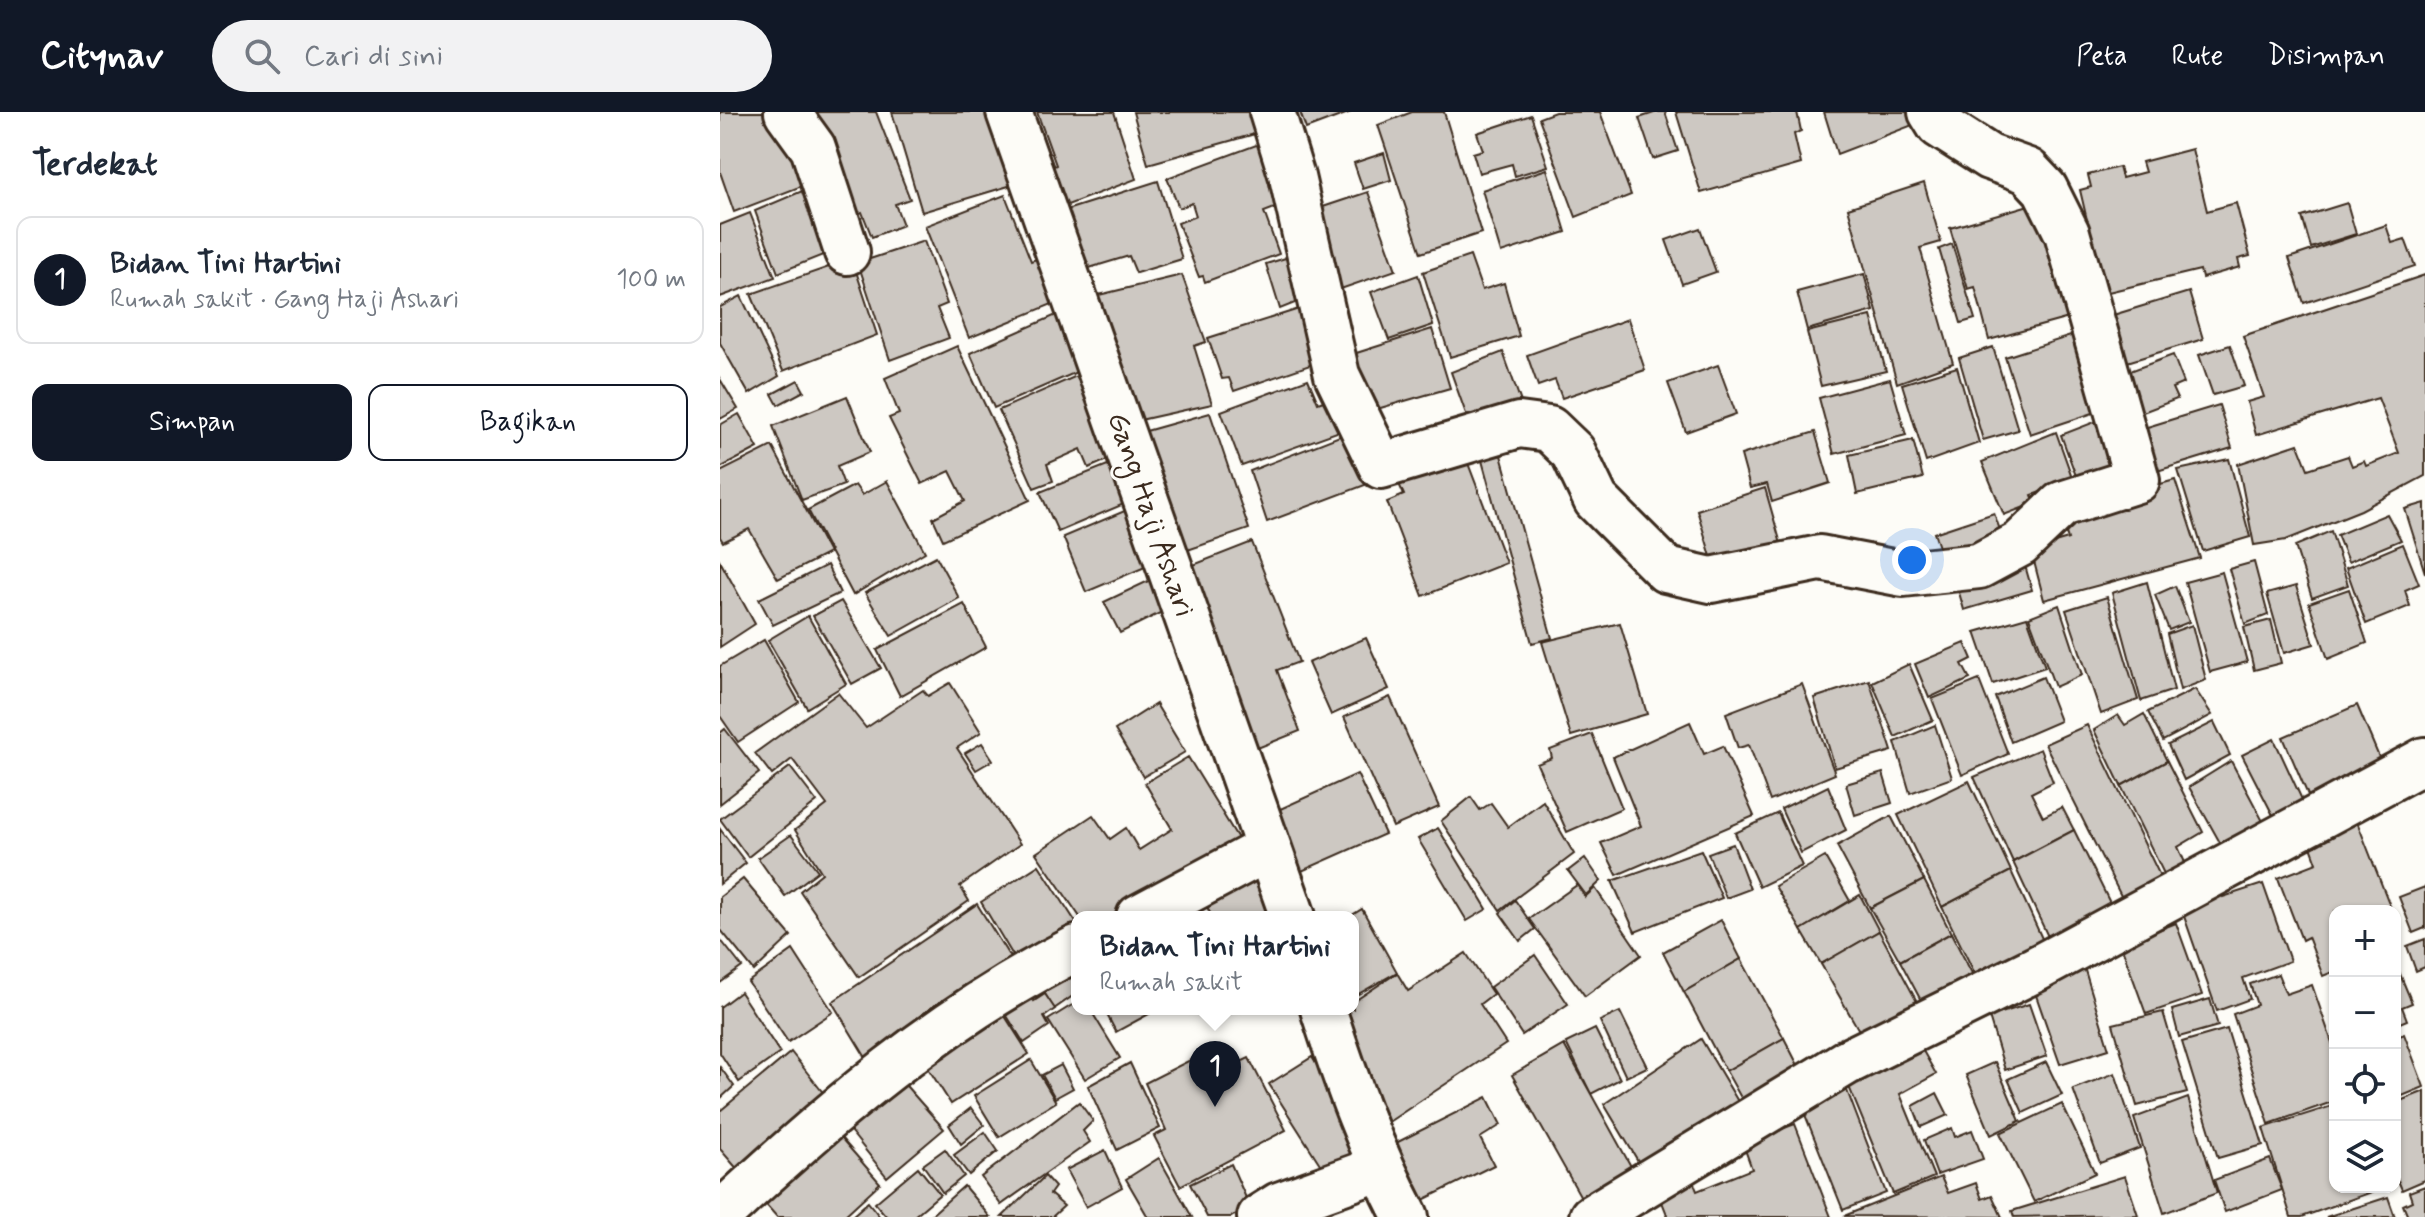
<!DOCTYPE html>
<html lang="id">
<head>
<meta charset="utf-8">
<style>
	body { margin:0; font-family:Mynerve,sans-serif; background:#f2f2f3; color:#1f2937 }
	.controls { position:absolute; right:24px; bottom:24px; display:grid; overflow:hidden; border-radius:16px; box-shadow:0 2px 6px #0004 }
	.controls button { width:72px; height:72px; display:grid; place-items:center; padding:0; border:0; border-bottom:2px solid #e0e1e3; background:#fff; color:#1f2937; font:40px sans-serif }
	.you { position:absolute; left:1192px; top:448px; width:28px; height:28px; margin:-20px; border:6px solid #fff; border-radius:50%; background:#1a73e8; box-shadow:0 0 0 12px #1a73e833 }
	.badge { display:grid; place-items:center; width:52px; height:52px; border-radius:50%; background:#111827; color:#fff; font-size:26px; font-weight:700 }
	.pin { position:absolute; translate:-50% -66px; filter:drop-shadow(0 2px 4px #0008) }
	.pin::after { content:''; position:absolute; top:42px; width:28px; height:24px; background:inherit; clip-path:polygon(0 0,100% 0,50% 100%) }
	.popup { position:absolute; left:351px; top:799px; width:288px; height:104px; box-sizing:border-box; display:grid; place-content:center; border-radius:16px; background:#fff; filter:drop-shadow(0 2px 6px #0005); font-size:26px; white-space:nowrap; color:#747a83 }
	.popup b { font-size:30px; color:#1f2937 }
	.popup::after { content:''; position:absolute; left:50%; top:100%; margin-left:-16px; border:16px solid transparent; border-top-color:#fff }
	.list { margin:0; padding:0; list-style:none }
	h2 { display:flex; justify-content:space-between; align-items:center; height:104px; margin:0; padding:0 32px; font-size:34px }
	h2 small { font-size:26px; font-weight:400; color:#747a83 }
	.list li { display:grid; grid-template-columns:52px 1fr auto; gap:24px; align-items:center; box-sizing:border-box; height:128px; margin:0 16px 16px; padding:0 16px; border:2px solid #e0e1e3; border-radius:16px }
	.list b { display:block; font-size:30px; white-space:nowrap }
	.list p { margin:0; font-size:26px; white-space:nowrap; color:#747a83 }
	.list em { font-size:26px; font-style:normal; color:#747a83 }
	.actions { display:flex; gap:16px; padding:24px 32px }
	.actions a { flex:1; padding:18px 0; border:2px solid #111827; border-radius:16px; text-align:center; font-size:28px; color:#111827 }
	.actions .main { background:#111827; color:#fff }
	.icon { flex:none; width:44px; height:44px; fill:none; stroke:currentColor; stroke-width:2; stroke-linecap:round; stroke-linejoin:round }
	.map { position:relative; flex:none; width:1705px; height:1105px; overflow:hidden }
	header { display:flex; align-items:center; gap:48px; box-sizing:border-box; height:112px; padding:0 40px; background:#111827; color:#fff }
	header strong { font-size:38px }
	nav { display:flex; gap:44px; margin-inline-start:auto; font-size:28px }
	.search { width:560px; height:72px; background:#f2f2f3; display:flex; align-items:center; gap:20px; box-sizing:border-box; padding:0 28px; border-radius:44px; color:#747a83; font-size:30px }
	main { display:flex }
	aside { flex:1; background:#fff }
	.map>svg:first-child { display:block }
</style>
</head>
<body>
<header>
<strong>Citynav</strong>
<div class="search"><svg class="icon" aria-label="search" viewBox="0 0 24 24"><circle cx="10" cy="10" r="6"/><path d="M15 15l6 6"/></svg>Cari di sini</div>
<nav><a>Peta</a><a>Rute</a><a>Disimpan</a></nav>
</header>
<main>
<aside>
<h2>Terdekat<small></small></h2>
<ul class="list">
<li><span class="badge">1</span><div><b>Bidan Tini Hartini</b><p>Rumah sakit · Gang Haji Ashari</p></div><em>100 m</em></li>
</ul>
<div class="actions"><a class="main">Simpan</a><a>Bagikan</a></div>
</aside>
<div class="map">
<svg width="1705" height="1105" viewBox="0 0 1705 1105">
	<rect width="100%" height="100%" fill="#fdfcf7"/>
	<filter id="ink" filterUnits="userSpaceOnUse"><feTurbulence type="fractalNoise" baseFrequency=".0125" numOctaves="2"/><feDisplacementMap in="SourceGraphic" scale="16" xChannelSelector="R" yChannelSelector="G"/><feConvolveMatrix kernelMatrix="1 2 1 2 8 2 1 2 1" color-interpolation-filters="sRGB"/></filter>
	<g filter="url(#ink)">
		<!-- building -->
		<g fill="#cdc8c2" stroke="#3b2a1e" stroke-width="2">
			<polygon points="0,0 57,0 100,67 14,100 0,60"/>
			<polygon points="91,0 156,0 190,87 175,92 183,113 152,125 142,100 122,108"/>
			<polygon points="172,0 282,0 302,70 202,100"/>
			<polygon points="317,0 394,0 416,67 337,97 320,61 336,53"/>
			<polygon points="413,0 544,0 549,18 428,52"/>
			<polygon points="580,0 631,0 586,17"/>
			<polygon points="692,0 724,0 761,121 701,141 658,13"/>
			<polygon points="835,0 880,0 911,83 856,105 819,6"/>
			<polygon points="937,0 945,0 958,39 933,47 919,6"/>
			<polygon points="956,0 1077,0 1081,19 1074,22 1081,52 981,81"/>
			<polygon points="1104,0 1204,0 1206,8 1117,42"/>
			<polygon points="811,3 828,54 795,64 792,52 759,61 753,41 763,38 757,21"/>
			<polygon points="539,32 560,94 544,100 559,142 485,170 483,164 479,165 458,111 476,104 472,91 459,96 447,66"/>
			<polygon points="1472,37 1487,99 1516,91 1530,144 1518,147 1520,155 1482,166 1480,158 1384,181 1360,78 1371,75 1368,63 1399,55 1402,66 1425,60 1422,50"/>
			<polygon points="664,41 671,68 643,77 634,51"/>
			<polygon points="827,57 846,120 781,141 762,78"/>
			<polygon points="438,69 462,147 416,161 409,144 356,160 337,101"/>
			<polygon points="1204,71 1221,130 1200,136 1233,251 1177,271 1128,96"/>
			<polygon points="94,74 118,137 58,161 35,99"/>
			<polygon points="648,80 676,158 612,180 585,101"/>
			<polygon points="285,83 311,149 330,142 347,186 249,226 205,114"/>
			<polygon points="1627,91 1636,122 1591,136 1582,105"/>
			<polygon points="1309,93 1311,99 1326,94 1356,204 1269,228 1255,175 1248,177 1230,116"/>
			<polygon points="30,101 55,165 0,185 0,113"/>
			<polygon points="1666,113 1672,131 1685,127 1695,154 1584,191 1569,146"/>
			<polygon points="980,116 996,160 962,172 946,128"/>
			<polygon points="204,129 227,192 217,196 229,226 170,248 138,151"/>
			<polygon points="1232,132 1255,207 1241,211 1219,137"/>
			<polygon points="572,144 585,187 560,197 546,152"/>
			<polygon points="750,144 762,178 784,171 799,224 730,245 703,160"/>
			<polygon points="132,147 157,223 63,259 31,182"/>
			<polygon points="1144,162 1154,199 1087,218 1077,180"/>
			<polygon points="462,163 486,230 474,234 492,292 420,308 396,232 372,235 358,188"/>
			<polygon points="698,163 713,213 669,228 651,180"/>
			<polygon points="1705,163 1705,364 1641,398 1566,428 1534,433 1518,352 1578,332 1588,357 1628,344 1632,354 1644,349 1646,354 1679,341 1658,286 1536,323 1527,290 1544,285 1523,224"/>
			<polygon points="1469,180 1483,227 1394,254 1380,207"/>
			<polygon points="21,184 59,264 29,282 0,231 0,195"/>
			<polygon points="579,197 599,250 514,279 509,266 502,267 488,226"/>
			<polygon points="343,200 366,256 274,296 250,241"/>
			<polygon points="1151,204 1166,259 1101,274 1087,220"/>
			<polygon points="908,207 925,258 842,286 835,268 818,274 807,243"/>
			<polygon points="712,217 730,276 643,301 627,244"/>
			<polygon points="1360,221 1385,297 1310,322 1285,245"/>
			<polygon points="1510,233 1524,274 1493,283 1479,243"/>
			<polygon points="237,234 310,388 223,428 213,406 245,389 230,359 202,372 169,306 179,302 165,266"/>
			<polygon points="1273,235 1298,318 1263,328 1239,246"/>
			<polygon points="783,240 803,296 751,316 731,260"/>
			<polygon points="1453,243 1464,271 1452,276 1457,287 1410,305 1394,265"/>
			<polygon points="998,253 1016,302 966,320 948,271"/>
			<polygon points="1237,255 1259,331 1206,350 1182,272"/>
			<polygon points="375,256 392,346 369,356 361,337 327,352 333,369 314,376 279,298"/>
			<polygon points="0,267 18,297 0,307"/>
			<polygon points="588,267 598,291 620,283 631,315 522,354 501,299"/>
			<polygon points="1170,267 1186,323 1114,342 1099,286"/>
			<polygon points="78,268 84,279 58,293 52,282"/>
			<polygon points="127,284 150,340 117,354 124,373 82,388 53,314"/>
			<polygon points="1499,293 1512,336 1424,363 1411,320"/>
			<polygon points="490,301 529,417 459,441 419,321"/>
			<polygon points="19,302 38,336 0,356 0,313"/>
			<polygon points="1390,304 1399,348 1363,383 1341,323"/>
			<polygon points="635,318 653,370 547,410 530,359"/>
			<polygon points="1095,320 1110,371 1052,390 1047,372 1030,376 1021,343"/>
			<polygon points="1336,320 1353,368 1312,383 1315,391 1284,403 1262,350"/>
			<polygon points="1193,328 1203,366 1137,382 1129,343"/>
			<polygon points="52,334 109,441 58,467 29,417 3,430 0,425 0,360"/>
			<polygon points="779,336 832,526 812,531 760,341"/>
			<polygon points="746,346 786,451 703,484 667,390 684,383 679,372"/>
			<polygon points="1509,347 1530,425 1483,439 1458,358"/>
			<polygon points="395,350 411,389 338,420 320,380"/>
			<polygon points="1455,368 1480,446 1324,488 1311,438 1348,427 1339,400"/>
			<polygon points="167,369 205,440 133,483 88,398 135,373 142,383"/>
			<polygon points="1045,376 1063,439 996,461 977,398"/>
			<polygon points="1705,391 1705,461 1685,397"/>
			<polygon points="414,395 437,450 366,480 343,425"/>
			<polygon points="1274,401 1286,435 1226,455 1214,421"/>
			<polygon points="1667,402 1681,428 1628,450 1617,423"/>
			<polygon points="1611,419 1628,473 1592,486 1575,434"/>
			<polygon points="532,430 579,550 557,558 580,619 535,637 463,457"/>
			<polygon points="1683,432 1699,472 1685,478 1690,494 1646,512 1626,456"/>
			<polygon points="1302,443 1312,478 1244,498 1234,463"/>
			<polygon points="216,444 239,486 171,524 145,481"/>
			<polygon points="0,449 35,512 0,535"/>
			<polygon points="1534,450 1548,503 1525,512 1509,457"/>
			<polygon points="107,453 120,481 53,513 39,487"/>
			<polygon points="1502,460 1527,550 1490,560 1465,470"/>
			<polygon points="443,462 456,493 400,521 384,490"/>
			<polygon points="1427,470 1454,578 1421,589 1392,481"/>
			<polygon points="1455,474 1469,510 1449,518 1435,483"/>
			<polygon points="1576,474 1594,532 1564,541 1547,482"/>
			<polygon points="1629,477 1647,531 1608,547 1589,491"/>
			<polygon points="1387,485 1418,588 1381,602 1346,498"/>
			<polygon points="121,489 161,556 132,572 93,504"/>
			<polygon points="244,492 266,535 180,584 157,538"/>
			<polygon points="1339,493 1362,563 1335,575 1309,505"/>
			<polygon points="88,504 126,572 87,596 48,528"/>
			<polygon points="1307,505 1325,555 1273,572 1255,520"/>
			<polygon points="1551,508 1561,551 1534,558 1524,515"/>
			<polygon points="900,511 927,602 851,624 822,530"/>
			<polygon points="1472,513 1486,568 1460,578 1447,522"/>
			<polygon points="646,526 669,577 611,603 588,551"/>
			<polygon points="44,528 79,590 18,630 0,604 0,554"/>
			<polygon points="1245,531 1252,547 1242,552 1250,567 1209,586 1195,552"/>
			<polygon points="1189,552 1213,608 1175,625 1152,570"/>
			<polygon points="1323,565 1340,609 1291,630 1275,585"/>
			<polygon points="1149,568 1172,639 1115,656 1094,586"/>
			<polygon points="1259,568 1288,642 1242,663 1212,587"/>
			<polygon points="230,571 261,620 237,636 300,732 240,774 249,789 139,865 80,779 102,761 75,718 107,693 72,647 52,663 35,641 118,581 146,616 203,578 208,584"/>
			<polygon points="1082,572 1115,662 1050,689 1029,633 1018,636 1006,601"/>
			<polygon points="1475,577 1492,603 1443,629 1428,600"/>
			<polygon points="670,585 719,695 673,715 624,605"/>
			<polygon points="436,592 465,640 423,665 395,618"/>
			<polygon points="1637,593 1664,657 1590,688 1563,625"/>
			<polygon points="1424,602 1447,649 1401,674 1374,618 1398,603 1405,613"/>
			<polygon points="970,610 984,642 1003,634 1034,704 897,763 881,731 921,714 893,645"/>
			<polygon points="1494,610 1510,643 1464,668 1448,633"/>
			<polygon points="1215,613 1232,666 1190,681 1175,630"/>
			<polygon points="1367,613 1443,770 1403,788 1325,632"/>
			<polygon points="5,617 39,661 0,692 0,621"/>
			<polygon points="872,622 902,696 847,720 817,652 832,646 830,638"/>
			<polygon points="1554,627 1584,692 1556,709 1522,643"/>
			<polygon points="262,631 273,648 256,658 245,641"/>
			<polygon points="1320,637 1333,670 1311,681 1323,705 1342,695 1354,718 1293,750 1254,665"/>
			<polygon points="468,645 522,733 401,805 360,805 316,741 373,703 390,727 406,716 419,738 452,717 425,671"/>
			<polygon points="1447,649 1483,720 1458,735 1467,755 1446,766 1401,674"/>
			<polygon points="1511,649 1545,713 1503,736 1469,675"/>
			<polygon points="70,655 97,690 28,745 0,707"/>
			<polygon points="1163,661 1172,691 1135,703 1126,672"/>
			<polygon points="637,662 665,722 575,762 547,703"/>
			<polygon points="1249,669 1291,759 1222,795 1178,703"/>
			<polygon points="1108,674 1126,718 1081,741 1061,697"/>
			<polygon points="751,685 760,698 771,691 788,715 823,689 854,742 780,798 721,709"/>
			<polygon points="1058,701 1082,754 1039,775 1015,721"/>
			<polygon points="1634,702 1672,799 1615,799 1615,859 1603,864 1588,825 1582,828 1558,766 1597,751 1586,721"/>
			<polygon points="1171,704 1204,768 1150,796 1117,734"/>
			<polygon points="718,716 767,797 747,809 698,727"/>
			<polygon points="0,717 26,751 0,772"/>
			<polygon points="1354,718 1393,797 1330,829 1293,750"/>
			<polygon points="71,723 98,759 65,784 38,746"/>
			<polygon points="1013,732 1030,777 1006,786 988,741"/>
			<polygon points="981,738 1002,786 915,820 892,769"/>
			<polygon points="1105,745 1130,789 1081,818 1055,774"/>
			<polygon points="865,746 881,769 866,783 848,759"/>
			<polygon points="319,753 357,812 357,825 301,857 261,790"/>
			<polygon points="537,756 569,805 492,805 487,795 497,790 492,780"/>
			<polygon points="1291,759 1325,833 1258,868 1222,795"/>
			<polygon points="23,767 71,824 34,859 0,817 0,785"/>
			<polygon points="1204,768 1231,821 1180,849 1150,796"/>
			<polygon points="1497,768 1503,785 1543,772 1570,849 1523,866 1530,887 1497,899 1457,784"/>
			<polygon points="857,773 865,785 875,776 921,843 865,884 809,807"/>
			<polygon points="1705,775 1705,816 1693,821 1679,785"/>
			<polygon points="1140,783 1159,819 1101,852 1081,818"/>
			<polygon points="795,788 815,817 800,829 780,801"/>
			<polygon points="257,792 299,860 154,959 112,890"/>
			<polygon points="642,797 677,860 633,885 633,805 629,805"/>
			<polygon points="1001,808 1021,847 964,880 943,840"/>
			<polygon points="1456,811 1482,883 1426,902 1401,833"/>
			<polygon points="1159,819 1201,897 1145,929 1101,852"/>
			<polygon points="1231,821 1255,867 1205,896 1180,849"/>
			<polygon points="0,827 22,855 0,871"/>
			<polygon points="1705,827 1705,855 1696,859 1687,834"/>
			<polygon points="73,838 113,900 68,930 28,870"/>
			<polygon points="746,841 773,882 760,892 786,932 658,1017 622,897 633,897 633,890 677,861 688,879"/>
			<polygon points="815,843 848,892 802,923 770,875"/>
			<polygon points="1021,847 1064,926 1006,959 964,880"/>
			<polygon points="343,850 357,874 357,881 334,897 325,882 317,887 309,874"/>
			<polygon points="1675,850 1692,891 1682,895 1687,908 1675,913"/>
			<polygon points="1363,852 1389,937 1340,952 1311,869"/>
			<polygon points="1558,862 1566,882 1592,873 1615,939 1615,989 1549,1012 1513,902 1537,893 1530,872"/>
			<polygon points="301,868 314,889 325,882 335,897 324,905 329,914 304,931 275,885"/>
			<polygon points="20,880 60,941 19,970 0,941 0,895"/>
			<polygon points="1490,887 1498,914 1459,925 1452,898"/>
			<polygon points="357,890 357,897 370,897 400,946 365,967 328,908"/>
			<polygon points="1309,892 1327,944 1285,958 1269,905"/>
			<polygon points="278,893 309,942 231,992 201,945"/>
			<polygon points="384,897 438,897 396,920"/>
			<polygon points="900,900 927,955 906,965 880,909"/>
			<polygon points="1443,900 1467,981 1417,994 1393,912"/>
			<polygon points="875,917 900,967 871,982 846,931"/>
			<polygon points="1507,917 1543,1033 1498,1046 1462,930"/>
			<polygon points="1684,922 1704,975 1675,987 1675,926"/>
			<polygon points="1194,923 1216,962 1180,982 1214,1065 1173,1082 1125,965"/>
			<polygon points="1064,926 1084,965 1029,1000 1006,959"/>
			<polygon points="981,927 1026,1003 927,1064 884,992"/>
			<polygon points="844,933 918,1067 867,1096 792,963"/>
			<polygon points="490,938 502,959 529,946 566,1018 460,1074 434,1024 446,1018 425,971"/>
			<polygon points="71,940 112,992 25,1066 0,1037 0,999"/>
			<polygon points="592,945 646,1035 605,1060 549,972"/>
			<polygon points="311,948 336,990 279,1025 254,984"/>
			<polygon points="1275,950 1300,1009 1271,1023 1246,963"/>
			<polygon points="1326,950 1342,983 1303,1001 1288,967"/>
			<polygon points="410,951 440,1016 397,1038 368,974"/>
			<polygon points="341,953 353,976 335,986 322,963"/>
			<polygon points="0,955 14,974 0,987"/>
			<polygon points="173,959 224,1017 167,1065 119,1005"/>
			<polygon points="1395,961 1420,1036 1380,1051 1353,977"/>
			<polygon points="1123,968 1166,1081 1123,1098 1078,985"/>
			<polygon points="1705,979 1705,1068 1682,1078 1675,1061 1675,991"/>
			<polygon points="1217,981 1228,1003 1201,1015 1193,994"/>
			<polygon points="767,985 781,1013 760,1026 774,1053 695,1092 664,1037"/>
			<polygon points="1468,986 1497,1081 1444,1101 1414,1006"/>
			<polygon points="359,990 373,1009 363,1019 370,1030 281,1093 261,1065"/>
			<polygon points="1342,992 1375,1061 1314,1090 1280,1021"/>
			<polygon points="1615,993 1615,1075 1660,1077 1582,1105 1571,1105 1543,1016"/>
			<polygon points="251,996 264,1013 241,1032 229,1013"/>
			<polygon points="108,1011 160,1071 123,1105 57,1105 33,1078"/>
			<polygon points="1075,1012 1111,1105 948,1105 937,1077 971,1064 977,1079 1032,1057 1023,1032"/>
			<polygon points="1232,1016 1235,1025 1252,1018 1263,1047 1217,1063 1204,1028"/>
			<polygon points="265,1020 278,1039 249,1063 234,1043"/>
			<polygon points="225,1037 244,1064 223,1081 203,1053"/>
			<polygon points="385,1038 402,1075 366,1095 346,1058"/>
			<polygon points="439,1046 472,1105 428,1105 406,1067"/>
			<polygon points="1550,1047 1562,1078 1505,1100 1494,1068"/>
			<polygon points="511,1052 530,1095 511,1105 487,1105 470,1072"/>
			<polygon points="198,1055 220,1082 193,1105 167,1105 155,1091"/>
			<polygon points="325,1064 335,1075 330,1082 344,1094 332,1105 282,1105"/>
			<polygon points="1405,1064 1418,1103 1294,1105 1292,1099"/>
			<polygon points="1221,1065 1228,1081 1256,1071 1262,1087 1272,1083 1282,1105 1124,1104"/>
			<polygon points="244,1074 270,1105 209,1105"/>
			<polygon points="1705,1074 1705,1105 1688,1105 1683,1093 1692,1089 1689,1080"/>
			<polygon points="1668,1085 1675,1105 1606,1105"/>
			<polygon points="148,1090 160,1105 131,1105"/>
		</g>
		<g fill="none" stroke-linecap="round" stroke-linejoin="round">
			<defs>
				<g id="minor">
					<polyline points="67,0 93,36 127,140"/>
					<polyline points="289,0 573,805"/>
					<polyline points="552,0 572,65 617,263 661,354 799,313 829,317 853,340 876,388 946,458 991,468 1100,446 1183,462 1259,454 1300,432 1342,392 1417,368 1347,121 1325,77 1308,59 1269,45 1219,13 1211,0"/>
					<polyline points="419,805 547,737"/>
					<path d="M 603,897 C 626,969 651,1038 686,1105"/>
					<path d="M 0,1103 C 109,1001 222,904 357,836"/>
					<polyline points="540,1105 559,1093 661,1056"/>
					<polyline points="872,1105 1127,950 1316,857 1705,648"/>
				</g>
			</defs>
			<!-- minor casing -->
			<use href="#minor" stroke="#3b2a1e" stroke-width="50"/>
			<!-- minor -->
			<use href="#minor" stroke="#fdfcf7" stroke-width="44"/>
		</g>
	</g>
	<g text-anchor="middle" stroke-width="6" stroke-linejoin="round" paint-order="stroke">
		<!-- street labels -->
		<g font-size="30" fill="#3b2a1e" stroke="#fdfcf7">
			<text transform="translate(432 402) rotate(71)" y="10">Gang Haji Ashari</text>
		</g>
	</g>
</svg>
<div class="controls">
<button>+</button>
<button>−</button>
<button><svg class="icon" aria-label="locate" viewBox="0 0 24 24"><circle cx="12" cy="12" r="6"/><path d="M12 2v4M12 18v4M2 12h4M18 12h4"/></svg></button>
<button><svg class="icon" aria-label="layers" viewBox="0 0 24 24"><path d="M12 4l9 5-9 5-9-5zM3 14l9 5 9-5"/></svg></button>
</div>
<div class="you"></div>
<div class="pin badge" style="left:495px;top:995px">1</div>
<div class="popup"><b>Bidan Tini Hartini</b>Rumah sakit</div>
</div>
</main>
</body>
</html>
